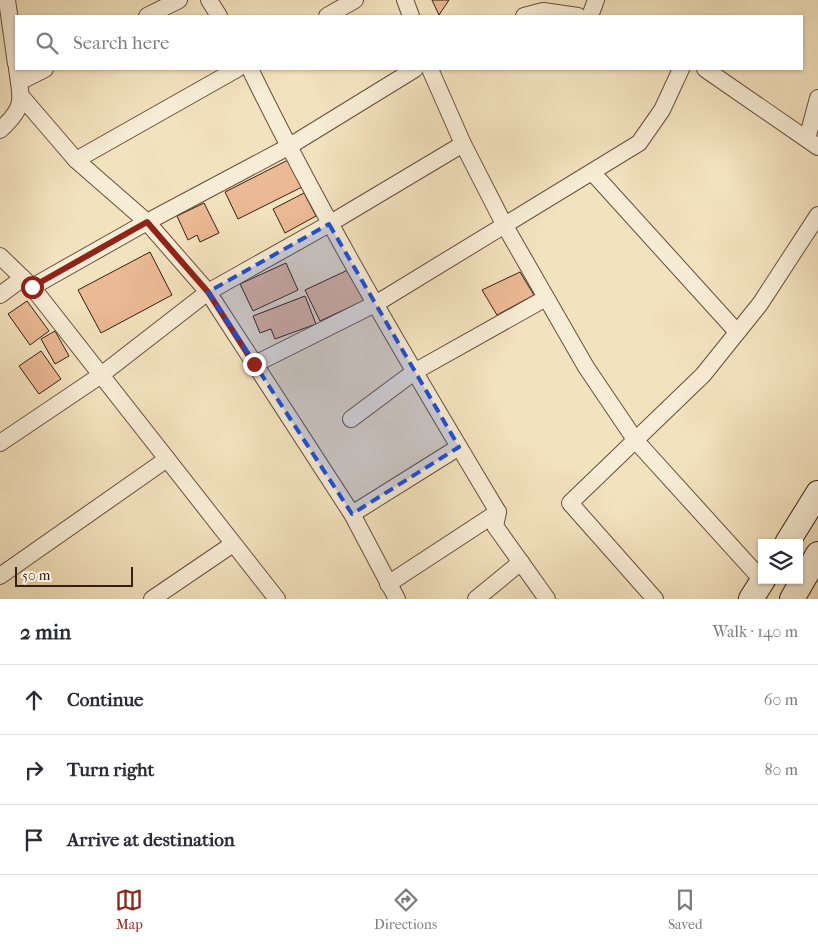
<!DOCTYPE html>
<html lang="en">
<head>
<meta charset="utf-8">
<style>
	body { margin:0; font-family:"IM FELL French Canon",serif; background:#f7f7f7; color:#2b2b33 }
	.controls { position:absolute; right:15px; bottom:15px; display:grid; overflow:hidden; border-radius:0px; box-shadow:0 1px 4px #0004 }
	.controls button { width:45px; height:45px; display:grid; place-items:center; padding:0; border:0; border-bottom:1px solid #e1e1e2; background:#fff; color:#2b2b33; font:25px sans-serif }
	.scale { position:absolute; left:15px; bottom:12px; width:118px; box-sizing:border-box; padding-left:5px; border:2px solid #361e10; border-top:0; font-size:14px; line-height:18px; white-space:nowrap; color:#361e10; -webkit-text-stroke:4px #f7ecd5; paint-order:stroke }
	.stop { position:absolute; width:15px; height:15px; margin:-11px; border:4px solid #8f2418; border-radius:50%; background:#fff }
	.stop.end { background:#8f2418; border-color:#fff; box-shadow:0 1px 5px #0008 }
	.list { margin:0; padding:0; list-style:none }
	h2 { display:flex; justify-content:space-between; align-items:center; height:65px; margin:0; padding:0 20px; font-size:21px }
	h2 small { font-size:16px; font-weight:400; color:#7c7c81 }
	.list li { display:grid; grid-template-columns:32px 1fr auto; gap:15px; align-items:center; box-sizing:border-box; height:70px; padding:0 20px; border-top:1px solid #e1e1e2 }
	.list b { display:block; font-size:19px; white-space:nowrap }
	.list em { font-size:16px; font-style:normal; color:#7c7c81 }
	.icon { flex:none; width:28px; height:28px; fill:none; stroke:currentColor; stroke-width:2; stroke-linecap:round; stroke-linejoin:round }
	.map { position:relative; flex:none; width:818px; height:599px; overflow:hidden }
	.search { position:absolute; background:#fff; box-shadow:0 1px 4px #0004; left:15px; right:15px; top:15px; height:55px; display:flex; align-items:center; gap:12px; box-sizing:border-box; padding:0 18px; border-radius:0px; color:#7c7c81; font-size:19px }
	.sheet { height:275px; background:#fff }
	nav { display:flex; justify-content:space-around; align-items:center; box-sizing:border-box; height:70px; border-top:1px solid #e1e1e2; background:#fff; font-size:14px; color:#7c7c81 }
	nav a { display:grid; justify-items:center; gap:2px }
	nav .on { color:#8f2418 }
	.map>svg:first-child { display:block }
</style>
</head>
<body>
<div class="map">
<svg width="818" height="599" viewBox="0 0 818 599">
	<rect width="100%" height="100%" fill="#f3e2be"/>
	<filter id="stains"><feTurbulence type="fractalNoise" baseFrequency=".004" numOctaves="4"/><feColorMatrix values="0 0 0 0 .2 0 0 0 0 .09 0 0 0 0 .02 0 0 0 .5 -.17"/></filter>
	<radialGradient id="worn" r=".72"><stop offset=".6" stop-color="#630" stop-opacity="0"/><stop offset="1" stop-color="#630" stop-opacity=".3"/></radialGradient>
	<!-- building -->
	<g fill="#ebb994" stroke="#361e10">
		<polygon points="432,0 449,0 439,15"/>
		<polygon points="290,159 304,186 238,219 225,192"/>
		<polygon points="304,193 316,216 285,233 273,209"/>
		<polygon points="204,203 219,233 200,242 197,235 188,240 177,216"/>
		<polygon points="150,252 172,295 101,333 78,290"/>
		<polygon points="286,263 298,290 253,311 240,284"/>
		<polygon points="350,269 365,300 320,321 305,290"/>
		<polygon points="520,272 534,295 497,315 482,290"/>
		<polygon points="305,296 316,324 275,339 271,329 260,333 253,316"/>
		<polygon points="27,301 49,331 30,345 8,314"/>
		<polygon points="55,331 69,356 55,364 41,339"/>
		<polygon points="41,351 61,379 39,394 19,366"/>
	</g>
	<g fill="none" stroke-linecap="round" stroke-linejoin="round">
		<defs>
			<g id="street">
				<polyline points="7,0 16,64"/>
				<polyline points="209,0 219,16"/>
				<polyline points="405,0 411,16"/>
				<polyline points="147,16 179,0"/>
				<polyline points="327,16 355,0"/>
				<polyline points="524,16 543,11 578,16"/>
				<polyline points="590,16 596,0"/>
				<path d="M 250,69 C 324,221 411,367 498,512 L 495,526 L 547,599"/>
				<polyline points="430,69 463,144 505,226 586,367 636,441 763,581"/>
				<polyline points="705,69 818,147"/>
				<polyline points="19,82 45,69"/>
				<polyline points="21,96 76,160 147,222 208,292 352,514 397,599"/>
				<path d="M 0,130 C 25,107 22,101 17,69"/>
				<polyline points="807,139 818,98"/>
				<polyline points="76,160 237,69"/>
				<polyline points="592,172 737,332"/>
				<polyline points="0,256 32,287 277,599"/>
				<polyline points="32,287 147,222 288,147 415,69"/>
				<polyline points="0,295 23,278"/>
				<polyline points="255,364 377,303 639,143 662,110 681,69"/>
				<polyline points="351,419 414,372 546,298"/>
				<polyline points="0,443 101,375 208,292 329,224 463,144"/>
				<polyline points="352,514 459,447"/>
				<polyline points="0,576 167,459"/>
				<polyline points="388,584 498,512"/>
				<polyline points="152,599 233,544"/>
				<polyline points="476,599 521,562"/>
				<polyline points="655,599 570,503 703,375 760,304 818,215"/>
			</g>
			<g id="secondary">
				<polyline points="787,543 818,493"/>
				<polyline points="751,599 763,580"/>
				<polyline points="792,599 818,554"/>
			</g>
		</defs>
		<!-- street casing -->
		<use href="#street" stroke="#654f3c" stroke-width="18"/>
		<!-- secondary casing -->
		<use href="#secondary" stroke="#361e10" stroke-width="26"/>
		<!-- street -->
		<use href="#street" stroke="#f7ecd5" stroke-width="16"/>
		<!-- secondary -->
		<use href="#secondary" stroke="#f7ecd5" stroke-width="24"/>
	</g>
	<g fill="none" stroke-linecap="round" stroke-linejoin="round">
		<!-- route -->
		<polyline stroke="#8f2418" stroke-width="6" points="32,287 147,222 208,292 254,364"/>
	</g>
	<!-- marked area -->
	<path fill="#1d4ed8" fill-opacity="0.2" stroke="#1d4ed8" stroke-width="4" stroke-dasharray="10 6" stroke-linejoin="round" d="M 329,224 L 459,447 L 352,514 L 208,292 Z"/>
	<rect width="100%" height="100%" filter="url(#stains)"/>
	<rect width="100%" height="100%" fill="url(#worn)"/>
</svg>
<div class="controls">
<button><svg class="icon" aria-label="layers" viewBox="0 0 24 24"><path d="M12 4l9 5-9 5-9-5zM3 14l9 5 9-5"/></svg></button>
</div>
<div class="scale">50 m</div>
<div class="stop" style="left:32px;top:287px"></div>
<div class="stop end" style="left:254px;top:364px"></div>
<div class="search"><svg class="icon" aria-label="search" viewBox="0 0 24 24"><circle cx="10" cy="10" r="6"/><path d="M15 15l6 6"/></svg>Search here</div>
</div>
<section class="sheet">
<h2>2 min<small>Walk · 140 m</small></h2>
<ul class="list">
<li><svg class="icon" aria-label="ahead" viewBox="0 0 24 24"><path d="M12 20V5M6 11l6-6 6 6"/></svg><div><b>Continue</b></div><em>60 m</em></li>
<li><svg class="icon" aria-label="right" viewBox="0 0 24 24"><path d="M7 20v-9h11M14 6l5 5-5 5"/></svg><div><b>Turn right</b></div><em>80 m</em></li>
<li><svg class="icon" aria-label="arrive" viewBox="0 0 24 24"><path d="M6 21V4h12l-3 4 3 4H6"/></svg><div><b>Arrive at destination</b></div></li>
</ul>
</section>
<nav>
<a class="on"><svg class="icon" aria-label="map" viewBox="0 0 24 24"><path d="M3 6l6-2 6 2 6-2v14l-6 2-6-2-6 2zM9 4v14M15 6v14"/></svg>Map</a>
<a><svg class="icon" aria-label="directions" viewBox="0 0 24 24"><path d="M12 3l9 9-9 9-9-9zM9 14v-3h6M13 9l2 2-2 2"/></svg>Directions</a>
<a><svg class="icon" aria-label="saved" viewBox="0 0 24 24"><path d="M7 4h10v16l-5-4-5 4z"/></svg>Saved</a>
</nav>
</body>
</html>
